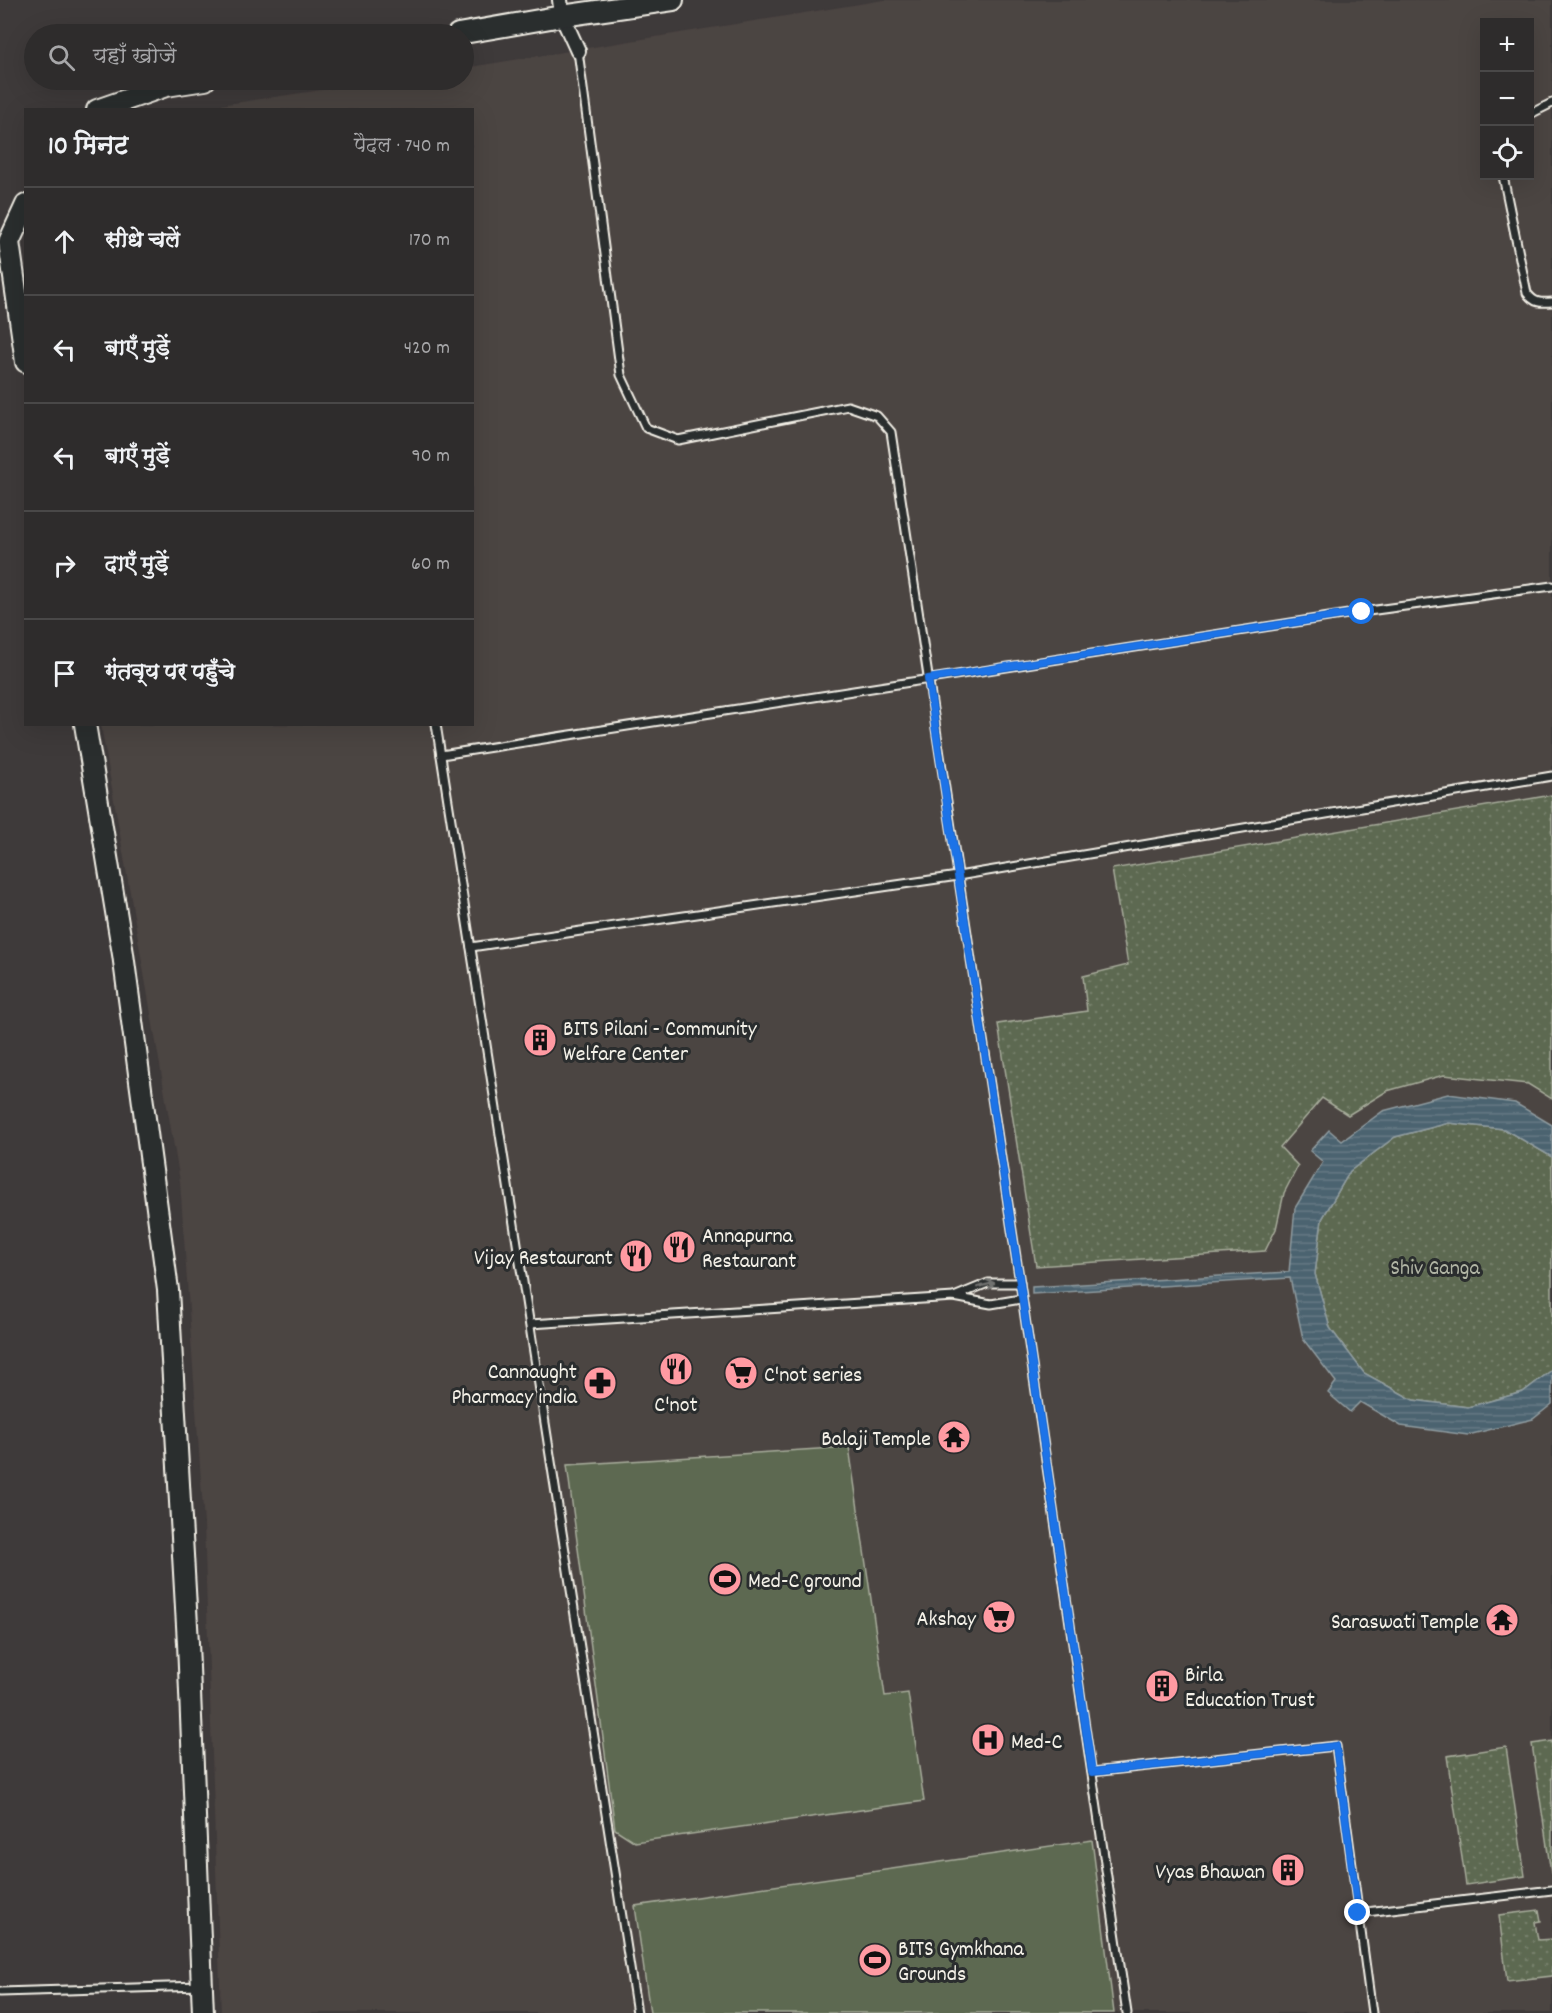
<!DOCTYPE html>
<html lang="hi">
<head>
<meta charset="utf-8">
<style>
	body { margin:0; font-family:Dekko,"Playpen Sans Deva",sans-serif; background:#3a3838; color:#f1f3f6 }
	.controls { position:absolute; right:18px; top:18px; display:grid; overflow:hidden; border-radius:0px; box-shadow:0 6px 24px #0002 }
	.controls button { width:54px; height:54px; display:grid; place-items:center; padding:0; border:0; border-bottom:2px solid #494848; background:#2e2c2c; color:#f1f3f6; font:30px sans-serif }
	.stop { position:absolute; width:18px; height:18px; margin:-14px; border:4px solid #1a73e8; border-radius:50%; background:#fff }
	.stop.end { background:#1a73e8; border-color:#fff; box-shadow:0 2px 6px #0008 }
	.list { margin:0; padding:0; list-style:none }
	h2 { display:flex; justify-content:space-between; align-items:center; height:78px; margin:0; padding:0 24px; font-size:26px }
	h2 small { font-size:20px; font-weight:400; color:#a7a7a9 }
	.list li { display:grid; grid-template-columns:39px 1fr auto; gap:18px; align-items:center; box-sizing:border-box; height:108px; padding:0 24px; border-top:2px solid #494848 }
	.list b { display:block; font-size:22px; white-space:nowrap }
	.list em { font-size:20px; font-style:normal; color:#a7a7a9 }
	.icon { flex:none; width:33px; height:33px; fill:none; stroke:currentColor; stroke-width:2; stroke-linecap:round; stroke-linejoin:round }
	.map { position:relative; flex:none; width:1552px; height:2013px; overflow:hidden }
	.search { position:absolute; background:#2e2c2c; box-shadow:0 6px 24px #0002; left:24px; top:24px; width:450px; height:66px; display:flex; align-items:center; gap:15px; box-sizing:border-box; padding:0 21px; border-radius:33px; color:#a7a7a9; font-size:22px }
	.panel { position:absolute; background:#2e2c2c; box-shadow:0 6px 24px #0002; left:24px; top:108px; width:450px; height:618px; border-radius:0px }
	.map>svg:first-child { display:block }
</style>
</head>
<body>
<div class="map">
<svg width="1552" height="2013" viewBox="0 0 1552 2013">
	<defs>
		<pattern id="park-dots" width="8" height="8" patternUnits="userSpaceOnUse" patternTransform="scale(1.5)"><rect width="8" height="8" fill="#5d6951"/><path d="M2 2h.1M6 6h.1" fill="none" stroke="#757f6a" stroke-width="1.8" stroke-linecap="round"/></pattern>
		<pattern id="water-rules" width="6" height="5" patternUnits="userSpaceOnUse" patternTransform="scale(1.5)"><rect width="6" height="5" fill="#4c6370"/><path d="M0 2.5h6" fill="none" stroke="#667a84"/></pattern>
	</defs>
	<rect width="100%" height="100%" fill="#3e3a3a"/>
	<filter id="ink" filterUnits="userSpaceOnUse"><feTurbulence type="fractalNoise" baseFrequency=".0167" numOctaves="2"/><feDisplacementMap in="SourceGraphic" scale="12" xChannelSelector="R" yChannelSelector="G"/><feConvolveMatrix kernelMatrix="1 2 1 2 8 2 1 2 1" color-interpolation-filters="sRGB"/></filter>
	<g filter="url(#ink)">
		<!-- built -->
		<path fill="#4c4442" fill-rule="evenodd" d="M 884,0 L 1552,0 L 1552,2013 L 221,2013 L 204,1524 L 180,1181 L 101,725 L 472,724 L 472,110 L 193,109 L 389,80 L 464,80 L 464,68 ZM 1484,22 L 1530,22 L 1530,176 L 1484,176 Z"/>
		<!-- grass -->
		<g fill="#5d6951" stroke="#a8ad9c" stroke-width="1.5">
			<polygon points="849,1447 885,1696 908,1693 924,1801 635,1842 615,1829 567,1465"/>
			<polygon points="1092,1840 1114,2013 650,2013 635,1906"/>
		</g>
		<!-- park -->
		<g fill="url(#park-dots)" stroke="#a8ad9c" stroke-width="1.5">
			<polygon points="1552,795 1552,1099 1528,1084 1444,1075 1387,1091 1348,1115 1322,1098 1280,1147 1298,1166 1284,1193 1276,1229 1265,1251 1036,1266 998,1024 1087,1011 1083,976 1128,965 1112,869"/>
			<polygon points="1449,1123 1504,1129 1552,1157 1552,1370 1523,1392 1468,1407 1413,1400 1364,1373 1330,1328 1315,1274 1322,1219 1350,1171 1395,1137"/>
			<polygon points="1552,1741 1552,1873 1551,1873 1532,1744"/>
			<polygon points="1506,1747 1525,1876 1466,1885 1447,1756"/>
			<polygon points="1539,1910 1541,1921 1535,1922 1538,1940 1552,1939 1552,1976 1507,1981 1499,1915"/>
		</g>
		<!-- water -->
		<polygon fill="url(#water-rules)" stroke="#8f9ca0" stroke-width="1.5" points="1448,1094 1515,1103 1552,1125 1552,1157 1504,1129 1449,1123 1395,1137 1350,1171 1322,1219 1315,1274 1330,1328 1364,1373 1413,1400 1468,1407 1523,1392 1552,1370 1552,1404 1533,1419 1468,1435 1401,1426 1360,1402 1350,1412 1328,1393 1336,1382 1303,1339 1290,1278 1032,1294 1032,1287 1289,1272 1295,1208 1323,1162 1310,1151 1329,1130 1342,1141 1383,1111"/>
		<g fill="none" stroke-linecap="round" stroke-linejoin="round">
			<defs>
				<g id="lane">
					<polyline points="578,51 621,375 646,428 678,440 848,406 877,416 891,432 1020,1283 1127,2013"/>
					<polyline points="1530,114 1552,103"/>
					<path d="M 1503,176 L 1527,293 C 1534,303 1540,303 1552,302"/>
					<polyline points="436,724 637,2013"/>
					<polyline points="441,755 1361,612 1552,586"/>
					<polyline points="471,947 958,876 1552,776"/>
					<polyline points="954,1297 988,1283 1020,1283"/>
					<polyline points="530,1324 954,1297 991,1304 1021,1299"/>
					<polyline points="1092,1772 1336,1746 1372,2013"/>
					<polyline points="1358,1913 1552,1890"/>
					<polyline points="0,1992 201,1986"/>
				</g>
				<polyline id="street" points="560,0 562,16 578,51"/>
				<g id="secondary">
					<polyline points="458,34 562,16 673,0"/>
					<polyline points="97,110 166,86 205,80"/>
					<polyline points="26,205 9,242 26,362"/>
					<polyline points="85,724 123,954 168,1290 188,1643 203,2013"/>
				</g>
			</defs>
			<!-- lane casing -->
			<use href="#lane" stroke="#f4f1e8" stroke-width="11"/>
			<!-- street casing -->
			<use href="#street" stroke="#f4f1e8" stroke-width="18"/>
			<!-- secondary casing -->
			<use href="#secondary" stroke="#f4f1e8" stroke-width="24"/>
			<!-- lane -->
			<use href="#lane" stroke="#2a2d2e" stroke-width="7"/>
			<!-- street -->
			<use href="#street" stroke="#2a2d2e" stroke-width="14"/>
			<!-- secondary -->
			<use href="#secondary" stroke="#2a2d2e" stroke-width="20"/>
		</g>
		<!-- one-way arrows -->
		<defs><path id="oneway-shaft" d="M-6 0H5M1.5-3L5.5 0L1.5 3" fill="none" stroke-width="1.6" stroke-linecap="round" stroke-linejoin="round" transform="scale(1.5)"/></defs>
		<use stroke="#71726f" href="#oneway-shaft" transform="translate(986 1285) rotate(-14)"/>
	</g>
	<g fill="none" stroke-linecap="round" stroke-linejoin="round" filter="url(#ink)">
		<!-- route -->
		<polyline stroke="#1a73e8" stroke-width="8" points="1358,1913 1336,1746 1092,1772 1020,1283 928,679 1362,612"/>
	</g>
	<!-- icons -->
	<defs>
		<symbol id="building-disc" viewBox="-11 -11 22 22"><circle r="9.5" fill="#ff9aa2" stroke="#2a2d2e"/><path d="M-4-6H4V6H1V3H-1V6H-4ZM-2.5-4.3h1.7v1.8h-1.7ZM.8-4.3h1.7v1.8H.8ZM-2.5-1h1.7V.8h-1.7ZM.8-1h1.7V.8H.8Z" fill="#111"/></symbol>
		<symbol id="restaurant-disc" viewBox="-11 -11 22 22"><circle r="9.5" fill="#ff9aa2" stroke="#2a2d2e"/><path d="M-5-6h1v4h1v-4h1v4h1v-4h1v5L-1.5 .5V6h-2V.5L-5-1ZM5-6V6H3V1.5H1.5Q1.5-4 5-6Z" fill="#111"/></symbol>
		<symbol id="supermarket-disc" viewBox="-11 -11 22 22"><circle r="9.5" fill="#ff9aa2" stroke="#2a2d2e"/><path d="M-6-5.5h2.5l.6 2H6L4.5 2H-2.5L-4.4-4H-6ZM-1.5 3.2a1.3 1.3 0 1 0 .1 0ZM3 3.2a1.3 1.3 0 1 0 .1 0Z" fill="#111"/></symbol>
		<symbol id="pharmacy-disc" viewBox="-11 -11 22 22"><circle r="9.5" fill="#ff9aa2" stroke="#2a2d2e"/><path d="M-2-6h4v4h4v4h-4v4h-4v-4h-4v-4h4Z" fill="#111"/></symbol>
		<symbol id="temple-disc" viewBox="-11 -11 22 22"><circle r="9.5" fill="#ff9aa2" stroke="#2a2d2e"/><path d="M0-6L5-2H3V0L6.5 2.5H4V6H1.5V3h-3V6H-4V2.5H-6.5L-3 0V-2H-5Z" fill="#111"/></symbol>
		<symbol id="stadium-disc" viewBox="-11 -11 22 22"><circle r="9.5" fill="#ff9aa2" stroke="#2a2d2e"/><path d="M0-5a6.5 5 0 1 0 0 10a6.5 5 0 1 0 0-10ZM-3.5-1.8h7v3.6h-7Z" fill="#111"/></symbol>
		<symbol id="hospital-disc" viewBox="-11 -11 22 22"><circle r="9.5" fill="#ff9aa2" stroke="#2a2d2e"/><path d="M-5-5h3v3.5h4V-5h3V5h-3V1.5h-4V5h-3Z" fill="#111"/></symbol>
	</defs>
	<g fill-rule="evenodd">
		<use href="#building-disc" x="521" y="1021" width="38" height="38"/>
		<use href="#restaurant-disc" x="660" y="1228" width="38" height="38"/>
		<use href="#restaurant-disc" x="617" y="1237" width="38" height="38"/>
		<use href="#restaurant-disc" x="657" y="1350" width="38" height="38"/>
		<use href="#supermarket-disc" x="722" y="1354" width="38" height="38"/>
		<use href="#pharmacy-disc" x="581" y="1364" width="38" height="38"/>
		<use href="#temple-disc" x="935" y="1418" width="38" height="38"/>
		<use href="#stadium-disc" x="706" y="1560" width="38" height="38"/>
		<use href="#supermarket-disc" x="980" y="1598" width="38" height="38"/>
		<use href="#temple-disc" x="1483" y="1601" width="38" height="38"/>
		<use href="#building-disc" x="1143" y="1667" width="38" height="38"/>
		<use href="#hospital-disc" x="969" y="1721" width="38" height="38"/>
		<use href="#building-disc" x="1269" y="1851" width="38" height="38"/>
		<use href="#stadium-disc" x="856" y="1941" width="38" height="38"/>
	</g>
	<g text-anchor="middle" stroke-width="6" stroke-linejoin="round" paint-order="stroke">
		<!-- poi labels -->
		<g font-size="22" fill="#f4f1e8" stroke="#2a2d2e" text-anchor="start">
			<text x="563" y="1035">BITS Pilani - Community<tspan x="563" dy="25">Welfare Center</tspan></text>
			<text x="702" y="1242">Annapurna<tspan x="702" dy="25">Restaurant</tspan></text>
			<text x="613" y="1264" text-anchor="end">Vijay Restaurant</text>
			<text x="577" y="1378" text-anchor="end">Cannaught<tspan x="577" dy="25">Pharmacy india</tspan></text>
			<text x="764" y="1381">C'not series</text>
			<text x="676" y="1411" text-anchor="middle">C'not</text>
			<text x="931" y="1445" text-anchor="end">Balaji Temple</text>
			<text x="748" y="1587">Med-C ground</text>
			<text x="976" y="1625" text-anchor="end">Akshay</text>
			<text x="1479" y="1628" text-anchor="end">Saraswati Temple</text>
			<text x="1185" y="1681">Birla<tspan x="1185" dy="25">Education Trust</tspan></text>
			<text x="1011" y="1748">Med-C</text>
			<text x="1265" y="1878" text-anchor="end">Vyas Bhawan</text>
			<text x="898" y="1955">BITS Gymkhana<tspan x="898" dy="25">Grounds</tspan></text>
		</g>
		<!-- park labels -->
		<g font-size="22" fill="#b0b4a4" stroke="#2a2d2e">
			<text x="1435" y="1274">Shiv Ganga</text>
		</g>
	</g>
</svg>
<div class="controls">
<button>+</button>
<button>−</button>
<button><svg class="icon" aria-label="locate" viewBox="0 0 24 24"><circle cx="12" cy="12" r="6"/><path d="M12 2v4M12 18v4M2 12h4M18 12h4"/></svg></button>
</div>
<div class="stop" style="left:1362px;top:612px"></div>
<div class="stop end" style="left:1358px;top:1913px"></div>
<div class="search"><svg class="icon" aria-label="search" viewBox="0 0 24 24"><circle cx="10" cy="10" r="6"/><path d="M15 15l6 6"/></svg>यहाँ खोजें</div>
<section class="panel">
<h2>10 मिनट<small>पैदल · 740 m</small></h2>
<ul class="list">
<li><svg class="icon" aria-label="ahead" viewBox="0 0 24 24"><path d="M12 20V5M6 11l6-6 6 6"/></svg><div><b>सीधे चलें</b></div><em>170 m</em></li>
<li><svg class="icon" aria-label="left" viewBox="0 0 24 24"><path d="M17 20v-9H6M10 6l-5 5 5 5"/></svg><div><b>बाएँ मुड़ें</b></div><em>420 m</em></li>
<li><svg class="icon" aria-label="left" viewBox="0 0 24 24"><path d="M17 20v-9H6M10 6l-5 5 5 5"/></svg><div><b>बाएँ मुड़ें</b></div><em>90 m</em></li>
<li><svg class="icon" aria-label="right" viewBox="0 0 24 24"><path d="M7 20v-9h11M14 6l5 5-5 5"/></svg><div><b>दाएँ मुड़ें</b></div><em>60 m</em></li>
<li><svg class="icon" aria-label="arrive" viewBox="0 0 24 24"><path d="M6 21V4h12l-3 4 3 4H6"/></svg><div><b>गंतव्य पर पहुँचे</b></div></li>
</ul>
</section>
</div>
</body>
</html>
